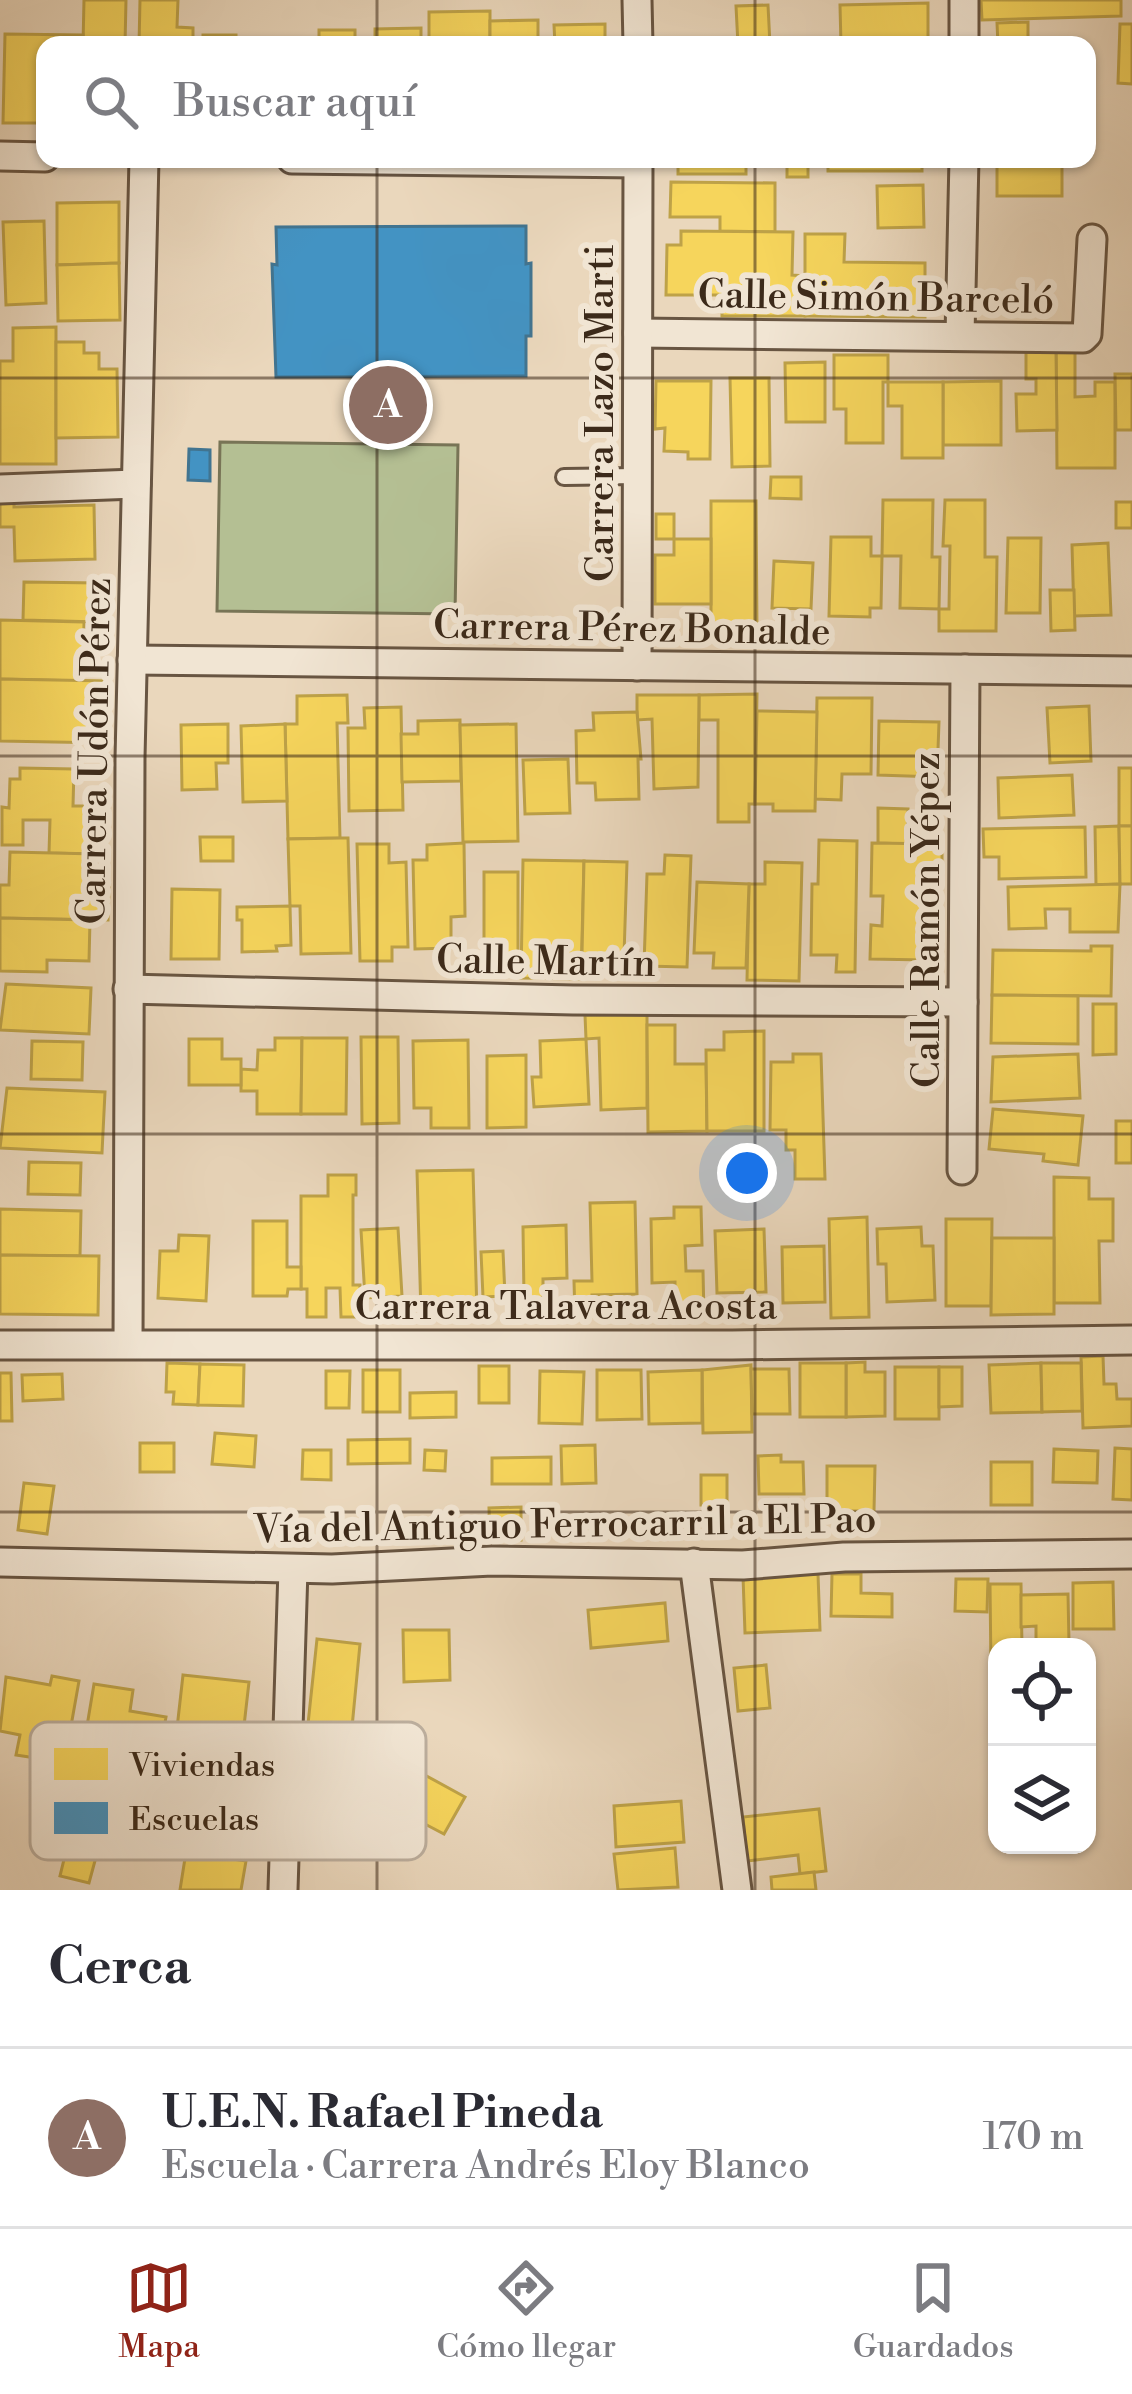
<!DOCTYPE html>
<html lang="es">
<head>
<meta charset="utf-8">
<style>
	body { margin:0; font-family:"Libre Bodoni",serif; background:#f2f2f3; color:#2b2b33 }
	.controls { position:absolute; right:36px; bottom:36px; display:grid; overflow:hidden; border-radius:24px; box-shadow:0 3px 9px #0004 }
	.controls button { width:108px; height:108px; display:grid; place-items:center; padding:0; border:0; border-bottom:3px solid #e1e1e2; background:#fff; color:#2b2b33; font:60px sans-serif }
	.you { position:absolute; left:747px; top:1173px; width:42px; height:42px; margin:-30px; border:9px solid #fff; border-radius:50%; background:#1a73e8; box-shadow:0 0 0 18px #1a73e833 }
	.badge { display:grid; place-items:center; width:78px; height:78px; border-radius:50%; background:#8f2418; color:#fff; font-size:39px; font-weight:700 }
	.pin { position:absolute; translate:-50% -50%; border:6px solid #fff; box-shadow:0 3px 12px #0006 }
	.list { margin:0; padding:0; list-style:none }
	h2 { display:flex; justify-content:space-between; align-items:center; height:156px; margin:0; padding:0 48px; font-size:51px }
	h2 small { font-size:39px; font-weight:400; color:#7c7c81 }
	.list li { display:grid; grid-template-columns:78px 1fr auto; gap:36px; align-items:center; box-sizing:border-box; height:180px; padding:0 48px; border-top:3px solid #e1e1e2 }
	.list b { display:block; font-size:45px; white-space:nowrap }
	.list p { margin:0; font-size:39px; white-space:nowrap; color:#7c7c81 }
	.list em { font-size:39px; font-style:normal; color:#7c7c81 }
	.icon { flex:none; width:66px; height:66px; fill:none; stroke:currentColor; stroke-width:2; stroke-linecap:round; stroke-linejoin:round }
	.map { position:relative; flex:none; width:1132px; height:1890px; overflow:hidden }
	.search { position:absolute; background:#fff; box-shadow:0 3px 9px #0004; left:36px; right:36px; top:36px; height:132px; display:flex; align-items:center; gap:30px; box-sizing:border-box; padding:0 42px; border-radius:24px; color:#7c7c81; font-size:45px }
	.sheet { height:336px; background:#fff }
	nav { display:flex; justify-content:space-around; align-items:center; box-sizing:border-box; height:168px; border-top:3px solid #e1e1e2; background:#fff; font-size:33px; color:#7c7c81 }
	nav a { display:grid; justify-items:center; gap:6px }
	nav .on { color:#8f2418 }
	.map>svg:first-child { display:block }
</style>
</head>
<body>
<div class="map">
<svg width="1132" height="1890" viewBox="0 0 1132 1890">
	<rect width="100%" height="100%" fill="#ead7bc"/>
	<filter id="stains"><feTurbulence type="fractalNoise" baseFrequency=".00167" numOctaves="4"/><feColorMatrix values="0 0 0 0 .2 0 0 0 0 .09 0 0 0 0 .02 0 0 0 .5 -.17"/></filter>
	<radialGradient id="worn" r=".72"><stop offset=".6" stop-color="#630" stop-opacity="0"/><stop offset="1" stop-color="#630" stop-opacity=".3"/></radialGradient>
	<!-- green -->
	<polygon fill="#b4bf93" stroke="#787456" stroke-width="3" points="220,442 458,445 455,614 217,611"/>
	<!-- homes -->
	<g fill="#f6d55c" stroke="#bea248" stroke-width="3">
		<polygon points="84,0 126,0 125,45 83,45"/>
		<polygon points="140,0 178,0 177,27 193,28 193,45 139,45"/>
		<polygon points="981,0 1121,0 1121,16 982,20"/>
		<polygon points="928,3 928,38 870,39 870,45 841,45 840,5"/>
		<polygon points="768,5 770,45 738,45 736,6"/>
		<polygon points="490,11 490,45 429,45 429,12"/>
		<polygon points="538,20 538,41 548,41 548,45 490,45 490,21"/>
		<polygon points="1028,22 1028,45 998,45 997,23"/>
		<polygon points="605,24 605,45 555,45 554,25"/>
		<polygon points="1120,24 1132,24 1132,84 1118,83"/>
		<polygon points="421,28 421,45 375,45 375,29"/>
		<rect x="319" y="30" width="36" height="15"/>
		<polygon points="5,34 83,35 83,45 45,45 45,123 3,123"/>
		<rect x="203" y="35" width="33" height="10"/>
		<rect x="678" y="159" width="68" height="15"/>
		<rect x="787" y="159" width="21" height="18"/>
		<rect x="828" y="159" width="94" height="12"/>
		<rect x="997" y="159" width="65" height="37"/>
		<polygon points="671,182 775,183 775,232 720,231 720,217 670,217"/>
		<polygon points="923,185 924,227 878,228 877,186"/>
		<polygon points="119,202 119,263 57,265 57,203"/>
		<polygon points="44,221 46,303 6,305 3,222"/>
		<polygon points="681,231 793,232 792,275 805,276 805,316 722,316 722,295 666,295 667,245 681,245"/>
		<polygon points="805,234 845,234 844,262 925,263 925,317 805,316"/>
		<polygon points="119,263 120,320 58,321 57,265"/>
		<polygon points="56,327 56,464 0,464 0,361 13,361 13,328"/>
		<polygon points="56,342 84,342 84,353 99,353 99,369 117,369 118,437 56,438"/>
		<polygon points="1075,351 1075,397 1095,396 1095,382 1115,382 1115,468 1057,468 1056,352"/>
		<polygon points="1026,352 1056,352 1057,430 1017,431 1016,394 1036,394 1036,379 1026,379"/>
		<polygon points="834,355 888,355 888,382 883,382 883,443 846,443 846,409 834,409"/>
		<polygon points="825,362 825,422 786,422 785,363"/>
		<polygon points="1115,374 1132,374 1132,430 1116,430"/>
		<polygon points="730,378 769,378 770,466 732,467"/>
		<polygon points="656,381 711,381 710,459 688,459 688,452 664,451 665,428 655,429"/>
		<polygon points="1001,381 1001,445 943,445 943,382"/>
		<polygon points="888,382 943,382 943,458 902,458 902,406 888,406"/>
		<polygon points="771,477 801,477 801,499 770,498"/>
		<polygon points="14,498 14,507 94,505 95,559 15,561 14,527 0,527 0,499"/>
		<polygon points="883,500 933,500 932,557 940,557 939,609 900,608 901,556 882,556"/>
		<polygon points="945,500 985,500 985,557 997,557 996,631 939,631 939,609 949,609 950,546 943,546"/>
		<polygon points="711,501 756,501 757,630 711,630"/>
		<rect x="1116" y="502" width="16" height="26"/>
		<rect x="656" y="514" width="18" height="25"/>
		<polygon points="831,537 871,537 871,556 882,556 881,608 870,608 870,617 829,616"/>
		<polygon points="1008,538 1041,538 1040,613 1006,613"/>
		<polygon points="674,539 711,539 711,604 655,604 655,555 674,555"/>
		<polygon points="1108,543 1111,615 1074,616 1072,545"/>
		<polygon points="774,561 813,563 811,609 772,608"/>
		<polygon points="24,582 99,583 99,622 23,620"/>
		<polygon points="1050,590 1074,590 1075,630 1051,631"/>
		<polygon points="0,620 84,622 83,681 0,679"/>
		<polygon points="0,679 108,681 107,743 0,741"/>
		<polygon points="757,694 755,804 749,804 749,822 718,822 718,720 699,720 699,695"/>
		<polygon points="347,695 348,723 337,723 340,838 288,839 285,724 297,724 297,696"/>
		<polygon points="637,695 699,695 698,787 654,789 652,719 637,720"/>
		<polygon points="817,698 872,698 871,774 842,774 841,800 815,799"/>
		<polygon points="1089,706 1091,761 1050,763 1047,708"/>
		<polygon points="401,707 403,810 349,811 348,728 365,728 364,708"/>
		<polygon points="757,711 817,712 815,811 773,811 773,804 755,804"/>
		<polygon points="637,712 641,759 638,759 639,799 596,800 595,783 577,783 576,731 594,730 593,713"/>
		<polygon points="460,720 461,781 402,782 401,734 418,734 418,721"/>
		<polygon points="879,721 939,722 937,777 878,775"/>
		<polygon points="228,724 228,763 216,763 217,789 182,790 181,725"/>
		<polygon points="285,724 287,801 243,802 241,726"/>
		<polygon points="516,724 518,841 463,842 460,725"/>
		<polygon points="568,759 570,813 525,814 523,760"/>
		<polygon points="20,768 74,769 73,806 90,806 89,854 49,853 50,820 23,820 23,845 2,845 2,807 9,808 10,779 20,779"/>
		<rect x="1119" y="768" width="13" height="58"/>
		<polygon points="1072,775 1074,815 999,818 998,778"/>
		<polygon points="878,808 908,809 907,844 878,843"/>
		<polygon points="1119,826 1120,884 1096,885 1095,827"/>
		<polygon points="1119,826 1132,826 1132,884 1120,884"/>
		<polygon points="1085,827 1086,877 999,879 999,857 984,857 983,829"/>
		<polygon points="200,837 233,837 233,861 201,861"/>
		<polygon points="340,838 348,838 351,953 301,954 300,906 290,906 288,839"/>
		<polygon points="819,840 857,841 855,972 836,972 837,955 811,955 812,884 818,884"/>
		<polygon points="464,843 465,916 451,917 451,948 415,949 413,860 427,860 427,845"/>
		<polygon points="872,843 942,844 942,878 928,878 926,960 870,959 871,925 882,926 883,896 871,896"/>
		<polygon points="357,844 389,844 389,863 406,862 408,947 392,947 392,961 360,961"/>
		<polygon points="10,852 96,854 95,887 109,888 108,920 0,918 0,885 9,885"/>
		<polygon points="665,855 691,856 687,967 644,966 647,874 664,874"/>
		<polygon points="523,860 584,861 581,979 521,978"/>
		<polygon points="584,861 627,862 624,956 582,955"/>
		<polygon points="765,862 802,863 799,981 747,980 749,884 765,884"/>
		<polygon points="484,872 518,872 518,954 484,955"/>
		<polygon points="697,882 749,884 746,968 713,968 714,953 694,953"/>
		<polygon points="1120,884 1118,932 1070,932 1070,909 1045,909 1046,928 1009,929 1008,887"/>
		<polygon points="172,889 220,890 219,959 171,959"/>
		<polygon points="290,906 291,945 276,946 277,951 242,952 242,920 237,920 237,907"/>
		<polygon points="0,918 90,920 89,961 47,960 47,972 0,971"/>
		<polygon points="1091,946 1112,946 1111,996 992,995 993,950 1091,951"/>
		<polygon points="6,984 91,988 89,1034 0,1030"/>
		<polygon points="992,995 1078,996 1078,1044 991,1043"/>
		<polygon points="1093,1004 1116,1004 1116,1054 1093,1055"/>
		<polygon points="647,1014 647,1108 601,1110 599,1038 586,1039 585,1015"/>
		<polygon points="647,1025 675,1025 675,1064 706,1064 707,1131 648,1132"/>
		<polygon points="764,1031 764,1131 707,1131 706,1050 724,1050 724,1032"/>
		<polygon points="361,1037 398,1037 399,1123 362,1124"/>
		<polygon points="275,1038 302,1038 301,1114 257,1114 257,1091 241,1091 241,1069 257,1070 258,1050 275,1050"/>
		<polygon points="302,1038 347,1038 346,1114 301,1114"/>
		<polygon points="189,1039 222,1039 222,1059 241,1059 241,1085 189,1085"/>
		<polygon points="586,1039 589,1104 534,1107 532,1077 541,1077 540,1041"/>
		<polygon points="468,1040 469,1128 431,1128 431,1108 414,1108 413,1041"/>
		<polygon points="32,1041 83,1042 82,1080 31,1079"/>
		<polygon points="793,1054 821,1054 825,1179 795,1179 795,1150 786,1150 786,1130 770,1130 771,1062 793,1062"/>
		<polygon points="1078,1054 1080,1098 991,1102 993,1057"/>
		<polygon points="526,1055 526,1127 487,1128 487,1056"/>
		<polygon points="7,1088 105,1092 102,1153 0,1148"/>
		<polygon points="993,1109 1083,1116 1078,1165 1043,1161 1044,1154 989,1149"/>
		<rect x="1116" y="1121" width="16" height="42"/>
		<polygon points="29,1162 81,1163 80,1195 28,1194"/>
		<polygon points="473,1170 477,1314 421,1315 417,1171"/>
		<polygon points="328,1175 356,1175 356,1195 353,1195 353,1285 360,1285 360,1317 341,1317 340,1288 326,1288 326,1317 307,1317 307,1289 301,1289 301,1196 328,1196"/>
		<polygon points="1054,1177 1089,1178 1089,1199 1113,1199 1113,1241 1099,1241 1100,1303 1054,1303"/>
		<polygon points="635,1202 637,1294 592,1295 592,1317 575,1317 574,1281 592,1281 590,1203"/>
		<polygon points="674,1207 701,1207 702,1245 685,1246 686,1271 703,1271 704,1316 675,1316 675,1282 652,1283 651,1219 674,1218"/>
		<polygon points="0,1209 81,1211 80,1256 0,1255"/>
		<polygon points="867,1217 869,1317 831,1318 829,1219"/>
		<polygon points="946,1219 992,1219 991,1306 946,1306"/>
		<polygon points="253,1221 287,1221 287,1267 301,1267 301,1289 288,1289 287,1296 253,1296"/>
		<polygon points="566,1225 567,1278 543,1279 543,1298 524,1298 523,1227"/>
		<polygon points="921,1227 922,1246 933,1246 935,1300 887,1302 886,1264 878,1264 877,1229"/>
		<polygon points="398,1228 402,1296 365,1298 361,1230"/>
		<polygon points="764,1229 766,1292 717,1293 715,1231"/>
		<polygon points="179,1235 209,1236 206,1301 158,1298 160,1251 178,1251"/>
		<polygon points="992,1238 1054,1238 1054,1314 991,1315"/>
		<polygon points="824,1246 825,1302 783,1303 782,1247"/>
		<polygon points="503,1251 505,1296 483,1297 481,1252"/>
		<polygon points="0,1255 99,1256 98,1315 0,1314"/>
		<polygon points="1103,1356 1104,1384 1116,1384 1117,1399 1132,1399 1132,1426 1083,1428 1081,1357"/>
		<polygon points="865,1362 865,1372 885,1372 885,1416 846,1417 846,1363"/>
		<polygon points="167,1363 200,1364 198,1405 173,1404 174,1392 166,1392"/>
		<rect x="800" y="1363" width="46" height="54"/>
		<polygon points="1041,1363 1042,1412 991,1413 989,1365"/>
		<polygon points="1041,1363 1081,1363 1082,1411 1042,1412"/>
		<polygon points="200,1364 244,1365 243,1406 198,1405"/>
		<polygon points="751,1365 752,1432 703,1433 702,1370"/>
		<rect x="479" y="1366" width="30" height="37"/>
		<rect x="895" y="1367" width="44" height="52"/>
		<polygon points="939,1367 962,1367 962,1406 939,1407"/>
		<polygon points="751,1369 789,1369 790,1414 752,1414"/>
		<rect x="363" y="1370" width="37" height="42"/>
		<polygon points="597,1370 641,1370 642,1419 597,1420"/>
		<polygon points="702,1370 702,1423 649,1424 648,1372"/>
		<polygon points="326,1371 350,1371 349,1408 326,1408"/>
		<polygon points="540,1371 584,1372 582,1424 539,1423"/>
		<polygon points="0,1373 11,1373 12,1421 0,1421"/>
		<polygon points="62,1374 63,1399 23,1401 22,1375"/>
		<polygon points="456,1392 456,1417 410,1418 410,1393"/>
		<polygon points="215,1433 256,1436 254,1467 212,1464"/>
		<polygon points="410,1439 410,1463 348,1464 348,1440"/>
		<rect x="140" y="1443" width="34" height="29"/>
		<polygon points="595,1445 596,1483 562,1484 561,1446"/>
		<polygon points="1115,1448 1132,1449 1132,1500 1113,1499"/>
		<polygon points="1054,1449 1098,1451 1097,1483 1053,1482"/>
		<polygon points="303,1450 331,1450 331,1480 302,1479"/>
		<polygon points="425,1450 446,1451 445,1471 424,1470"/>
		<polygon points="781,1455 781,1462 803,1462 804,1494 759,1494 758,1456"/>
		<polygon points="551,1457 551,1484 492,1484 492,1458"/>
		<rect x="991" y="1462" width="41" height="43"/>
		<polygon points="827,1466 875,1466 874,1511 827,1511"/>
		<rect x="701" y="1475" width="26" height="30"/>
		<polygon points="24,1483 54,1486 47,1534 18,1530"/>
		<polygon points="521,1507 521,1540 490,1541 489,1508"/>
		<polygon points="818,1574 820,1630 745,1633 743,1576"/>
		<polygon points="832,1574 861,1574 861,1593 892,1594 892,1617 831,1616"/>
		<polygon points="956,1579 988,1579 987,1612 955,1611"/>
		<polygon points="1113,1582 1114,1629 1073,1629 1073,1583"/>
		<polygon points="990,1584 1021,1584 1022,1647 997,1647 997,1671 991,1671"/>
		<polygon points="1068,1594 1069,1643 1036,1643 1036,1626 1021,1627 1021,1595"/>
		<polygon points="665,1603 668,1641 591,1648 588,1610"/>
		<polygon points="403,1630 449,1630 450,1680 404,1682"/>
		<polygon points="317,1639 360,1644 348,1769 294,1765 298,1723 308,1724"/>
		<polygon points="766,1665 770,1708 738,1711 734,1668"/>
		<polygon points="183,1675 249,1682 240,1761 174,1755"/>
		<polygon points="52,1676 79,1681 68,1743 52,1740 49,1760 16,1755 20,1735 0,1731 6,1677 50,1685"/>
		<polygon points="94,1684 133,1690 130,1711 166,1717 156,1774 81,1762"/>
		<polygon points="423,1774 465,1797 444,1834 402,1812"/>
		<polygon points="681,1801 684,1842 616,1847 614,1806"/>
		<polygon points="819,1809 826,1871 800,1874 798,1855 747,1861 743,1817"/>
		<polygon points="192,1816 247,1824 242,1861 186,1852"/>
		<polygon points="69,1839 99,1846 89,1883 60,1876"/>
		<polygon points="675,1848 678,1887 618,1890 614,1854"/>
		<polygon points="186,1852 246,1861 241,1890 180,1890"/>
		<polygon points="814,1872 816,1890 772,1890 771,1877"/>
	</g>
	<!-- schools -->
	<g fill="#4393c3" stroke="#417490" stroke-width="3">
		<polygon points="526,226 526,264 531,263 531,336 526,336 526,376 276,377 272,264 277,265 276,227"/>
		<polygon points="189,449 210,450 210,481 188,480"/>
	</g>
	<g fill="none" stroke-linecap="round" stroke-linejoin="round">
		<defs>
			<polyline id="service" points="564,477 637,476"/>
			<g id="minor">
				<polyline points="637,0 638,45"/>
				<polyline points="964,0 964,45"/>
				<polyline points="0,156 45,157"/>
				<polyline points="292,159 638,163"/>
				<polyline points="638,333 1083,338 1087,334 1092,239"/>
				<polyline points="960,335 964,159"/>
				<polyline points="0,489 136,484"/>
				<polyline points="132,660 1132,671"/>
				<polyline points="637,666 638,159"/>
				<polyline points="128,989 573,1000 963,1002"/>
				<polyline points="962,1170 965,669"/>
				<polyline points="128,1344 130,758 144,159"/>
				<polyline points="0,1345 732,1345 1132,1340"/>
				<polyline points="0,1562 332,1569 492,1561 743,1565 844,1557 1132,1554"/>
				<polyline points="694,1563 737,1890"/>
				<polyline points="283,1890 293,1569"/>
			</g>
		</defs>
		<!-- service casing -->
		<use href="#service" stroke="#685542" stroke-width="20"/>
		<!-- minor casing -->
		<use href="#minor" stroke="#685542" stroke-width="33"/>
		<!-- service -->
		<use href="#service" stroke="#f1e5d3" stroke-width="14"/>
		<!-- minor -->
		<use href="#minor" stroke="#f1e5d3" stroke-width="27"/>
	</g>
	<!-- grid -->
	<path fill="none" stroke="#3c2a1a" stroke-width="3" stroke-opacity="0.55" d="M 377,0 L 377,45M 755,0 L 755,45M 377,159 L 377,1890M 755,159 L 755,1890M 0,378 L 1132,378M 0,756 L 1132,756M 0,1134 L 1132,1134M 0,1512 L 1132,1512"/>
	<g text-anchor="middle" stroke-width="12" stroke-linejoin="round" paint-order="stroke">
		<!-- street labels -->
		<g font-size="39" fill="#3c2a1a" stroke="#f1e5d3">
			<text transform="translate(876 296) rotate(1)" y="14">Calle Simón Barceló</text>
			<text transform="translate(599 413) rotate(-90)" y="14">Carrera Lazo Marti</text>
			<text transform="translate(632 627) rotate(1)" y="14">Carrera Pérez Bonalde</text>
			<text transform="translate(93 751) rotate(-89)" y="14">Carrera Udón Pérez</text>
			<text transform="translate(925 920) rotate(-90)" y="14">Calle Ramón Yépez</text>
			<text transform="translate(546 960) rotate(1)" y="14">Calle Martín</text>
			<text x="566" y="1319">Carrera Talavera Acosta</text>
			<text transform="translate(565 1523) rotate(-1)" y="14">Vía del Antiguo Ferrocarril a El Pao</text>
		</g>
	</g>
	<!-- legend -->
	<rect x="30" y="1722" width="396" height="138" rx="18" fill="#f1e5d3" stroke="#bbad9c" stroke-width="3"/>
	<rect x="54" y="1748" width="54" height="32" fill="#f6d55c"/>
	<rect x="54" y="1802" width="54" height="32" fill="#4393c3"/>
	<g font-size="33" fill="#3c2a1a">
		<text x="129" y="1776">Viviendas</text>
		<text x="129" y="1830">Escuelas</text>
	</g>
	<rect width="100%" height="100%" filter="url(#stains)"/>
	<rect width="100%" height="100%" fill="url(#worn)"/>
</svg>
<div class="controls">
<button><svg class="icon" aria-label="locate" viewBox="0 0 24 24"><circle cx="12" cy="12" r="6"/><path d="M12 2v4M12 18v4M2 12h4M18 12h4"/></svg></button>
<button><svg class="icon" aria-label="layers" viewBox="0 0 24 24"><path d="M12 4l9 5-9 5-9-5zM3 14l9 5 9-5"/></svg></button>
</div>
<div class="you"></div>
<div class="pin badge" style="left:388px;top:405px;background:#8d6e63">A</div>
<div class="search"><svg class="icon" aria-label="search" viewBox="0 0 24 24"><circle cx="10" cy="10" r="6"/><path d="M15 15l6 6"/></svg>Buscar aquí</div>
</div>
<section class="sheet">
<h2>Cerca<small></small></h2>
<ul class="list">
<li><span class="badge" style="background:#8d6e63">A</span><div><b>U.E.N. Rafael Pineda</b><p>Escuela · Carrera Andrés Eloy Blanco</p></div><em>170 m</em></li>
</ul>
</section>
<nav>
<a class="on"><svg class="icon" aria-label="map" viewBox="0 0 24 24"><path d="M3 6l6-2 6 2 6-2v14l-6 2-6-2-6 2zM9 4v14M15 6v14"/></svg>Mapa</a>
<a><svg class="icon" aria-label="directions" viewBox="0 0 24 24"><path d="M12 3l9 9-9 9-9-9zM9 14v-3h6M13 9l2 2-2 2"/></svg>Cómo llegar</a>
<a><svg class="icon" aria-label="saved" viewBox="0 0 24 24"><path d="M7 4h10v16l-5-4-5 4z"/></svg>Guardados</a>
</nav>
</body>
</html>
